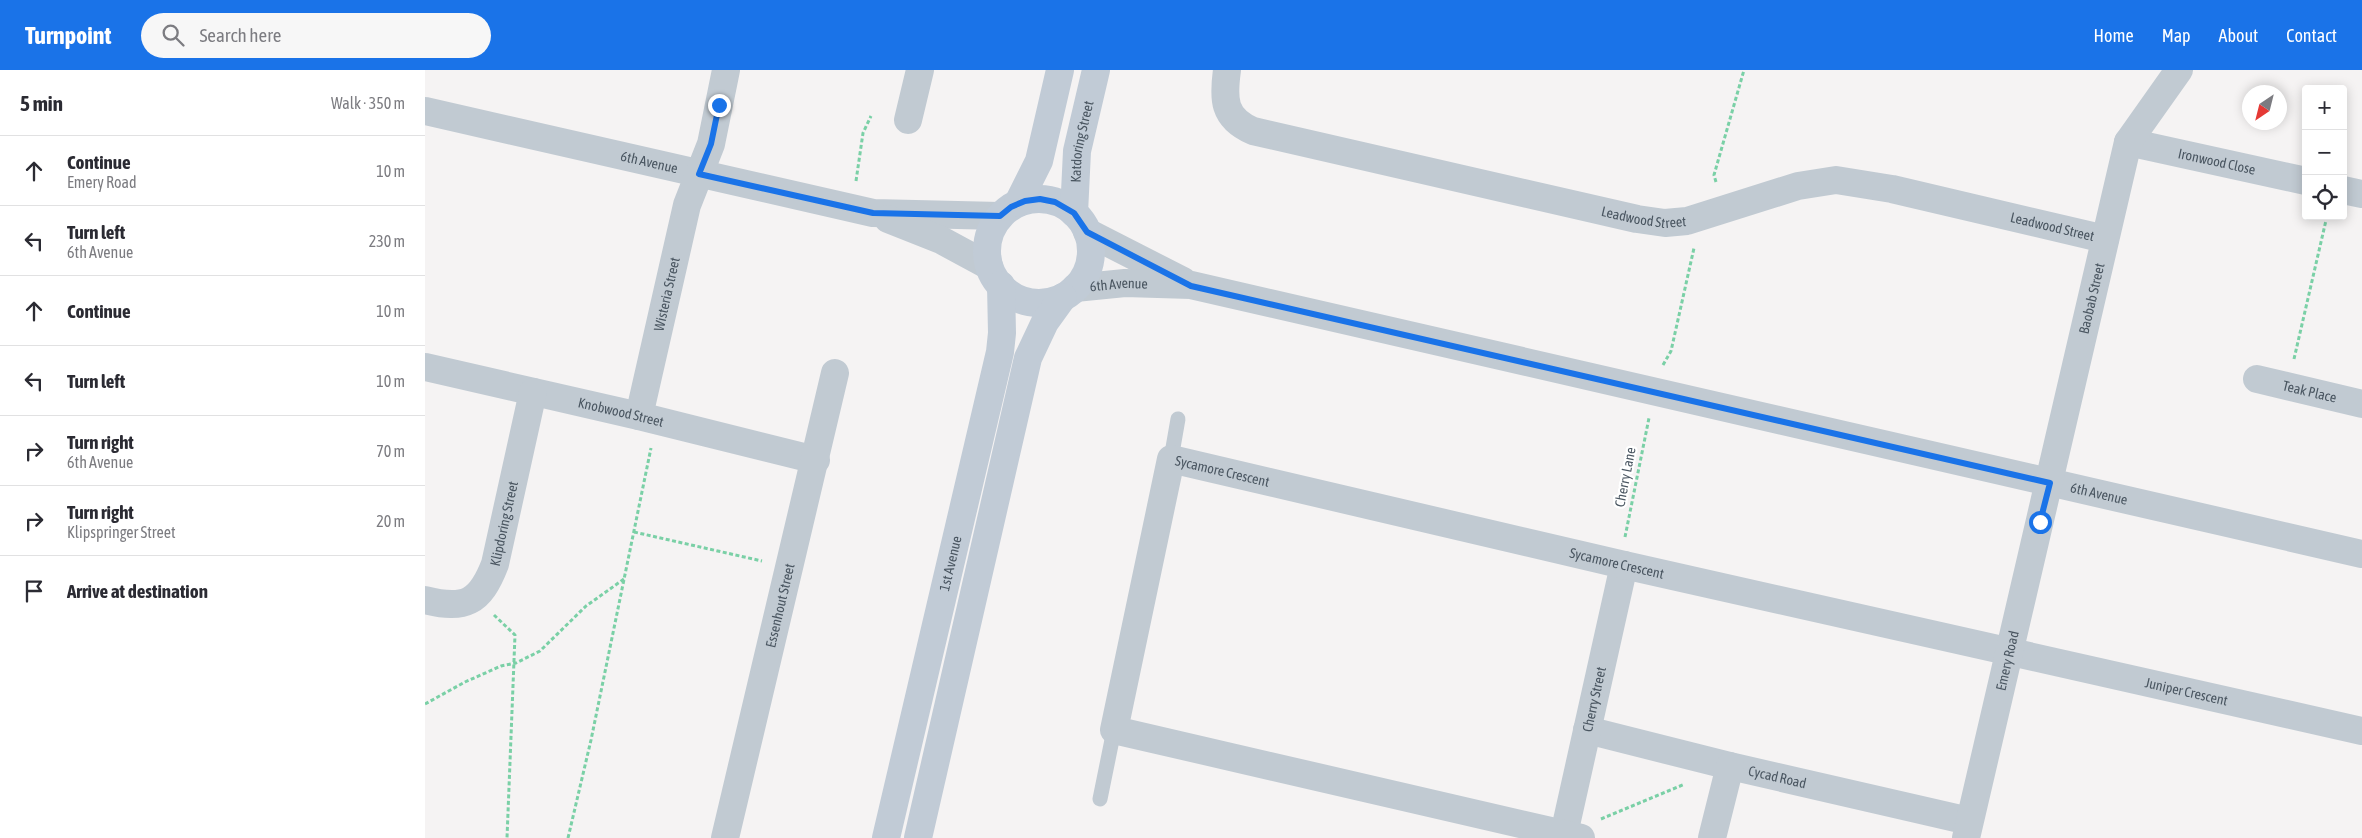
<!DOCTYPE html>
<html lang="en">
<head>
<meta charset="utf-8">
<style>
	body { margin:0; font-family:"Asap Condensed",sans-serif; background:#f7f7f7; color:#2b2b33 }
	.controls { position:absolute; right:15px; top:15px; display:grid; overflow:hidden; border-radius:5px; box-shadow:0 2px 12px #0003 }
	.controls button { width:45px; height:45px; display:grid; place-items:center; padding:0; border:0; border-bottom:1px solid #e1e1e2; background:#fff; color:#2b2b33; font:25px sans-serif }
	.compass { position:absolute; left:1817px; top:15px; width:45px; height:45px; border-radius:50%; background:#fff; box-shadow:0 2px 12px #0003; rotate:215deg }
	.stop { position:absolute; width:15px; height:15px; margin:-11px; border:4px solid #1a73e8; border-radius:50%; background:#fff }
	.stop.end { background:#1a73e8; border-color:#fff; box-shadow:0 1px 5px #0008 }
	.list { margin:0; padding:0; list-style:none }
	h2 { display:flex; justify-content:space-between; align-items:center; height:65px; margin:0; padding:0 20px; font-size:21px }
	h2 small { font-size:16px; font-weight:400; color:#7c7c81 }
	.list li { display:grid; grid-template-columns:32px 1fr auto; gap:15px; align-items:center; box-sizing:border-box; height:70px; padding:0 20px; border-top:1px solid #e1e1e2 }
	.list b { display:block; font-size:19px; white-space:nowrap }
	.list p { margin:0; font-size:16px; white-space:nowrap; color:#7c7c81 }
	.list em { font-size:16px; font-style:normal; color:#7c7c81 }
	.icon { flex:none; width:28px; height:28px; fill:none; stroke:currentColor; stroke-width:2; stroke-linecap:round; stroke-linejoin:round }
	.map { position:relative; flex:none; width:1937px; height:768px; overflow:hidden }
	header { display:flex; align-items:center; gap:30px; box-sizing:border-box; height:70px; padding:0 25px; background:#1a73e8; color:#fff }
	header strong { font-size:24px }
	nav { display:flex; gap:28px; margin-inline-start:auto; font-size:18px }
	.search { width:350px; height:45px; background:#f7f7f7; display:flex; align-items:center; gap:12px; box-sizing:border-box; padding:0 18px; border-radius:28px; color:#7c7c81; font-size:19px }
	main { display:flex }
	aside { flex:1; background:#fff }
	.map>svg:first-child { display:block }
</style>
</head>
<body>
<header>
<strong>Turnpoint</strong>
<div class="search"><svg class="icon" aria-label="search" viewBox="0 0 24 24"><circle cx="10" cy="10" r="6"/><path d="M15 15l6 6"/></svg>Search here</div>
<nav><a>Home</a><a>Map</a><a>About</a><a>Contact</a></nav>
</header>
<main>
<aside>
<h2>5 min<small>Walk · 350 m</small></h2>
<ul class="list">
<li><svg class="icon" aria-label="ahead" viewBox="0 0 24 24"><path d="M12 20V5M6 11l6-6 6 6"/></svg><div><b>Continue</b><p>Emery Road</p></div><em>10 m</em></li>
<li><svg class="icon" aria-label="left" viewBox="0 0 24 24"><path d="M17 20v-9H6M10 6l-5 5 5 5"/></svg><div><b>Turn left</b><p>6th Avenue</p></div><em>230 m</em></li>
<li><svg class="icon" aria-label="ahead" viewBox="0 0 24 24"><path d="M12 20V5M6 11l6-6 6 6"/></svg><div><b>Continue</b></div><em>10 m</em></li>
<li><svg class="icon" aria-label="left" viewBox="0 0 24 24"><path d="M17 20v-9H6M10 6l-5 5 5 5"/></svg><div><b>Turn left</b></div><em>10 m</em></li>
<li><svg class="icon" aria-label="right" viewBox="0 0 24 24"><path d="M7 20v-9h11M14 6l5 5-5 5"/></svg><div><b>Turn right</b><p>6th Avenue</p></div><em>70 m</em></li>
<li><svg class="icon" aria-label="right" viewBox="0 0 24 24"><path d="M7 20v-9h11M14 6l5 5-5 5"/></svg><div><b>Turn right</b><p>Klipspringer Street</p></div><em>20 m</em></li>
<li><svg class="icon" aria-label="arrive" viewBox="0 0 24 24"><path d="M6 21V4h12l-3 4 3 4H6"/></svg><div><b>Arrive at destination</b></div></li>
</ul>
</aside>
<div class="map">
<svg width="1937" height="768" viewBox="0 0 1937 768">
	<rect width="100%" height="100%" fill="#f5f3f3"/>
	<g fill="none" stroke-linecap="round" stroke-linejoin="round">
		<!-- path -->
		<g stroke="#7ad0a6" stroke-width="3" stroke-dasharray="4 2.5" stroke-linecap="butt">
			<polyline points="431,111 438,63 446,46"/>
			<polyline points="1291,112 1289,105 1319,0"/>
			<polyline points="1869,289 1902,146"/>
			<polyline points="1238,295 1246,281 1269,178"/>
			<polyline points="209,462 337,491"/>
			<polyline points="1200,467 1224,348"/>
			<polyline points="69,545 90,565 82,768"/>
			<polyline points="0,634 40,612 76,596 91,593 115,581 161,536 199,509"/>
			<polyline points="1176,749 1260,714"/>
			<polyline points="143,768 166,670 226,378"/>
		</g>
		<!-- lane -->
		<g stroke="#c1cad2" stroke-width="15">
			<polyline points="746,389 753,349"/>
			<polyline points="675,729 689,660"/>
		</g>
		<!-- street -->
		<g stroke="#c1cad2" stroke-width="28">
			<path id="s1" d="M 802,0 C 798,29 798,48 828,61 L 1212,149 L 1240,153 L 1262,151 L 1373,116 L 1411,110 L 1467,119 L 1680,169"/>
			<path id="s2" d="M 0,41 L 448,143 L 575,146"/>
			<polyline points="483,50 495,0"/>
			<path id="s3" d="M 1703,72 L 1881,111"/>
			<polyline points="1918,120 1937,124"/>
			<polyline points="463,149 516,170 564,196"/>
			<polyline points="662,162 758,211"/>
			<path id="s4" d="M 650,218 L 700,213 L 766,215 L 1937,484"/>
			<path id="s5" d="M 0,297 L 214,346 L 391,390"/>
			<path id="s6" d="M 1832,309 L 1937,334"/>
			<path id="s7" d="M 214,346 L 262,135 L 286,74 L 301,0"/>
			<path id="s8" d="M 0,530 C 40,540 55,533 70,494 L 108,322"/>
			<path id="s9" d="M 1162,660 L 1305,696 L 1544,751"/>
			<path id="s10" d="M 1139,764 L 1199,495"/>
			<path id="s11" d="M 300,768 L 410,303"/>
			<path id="s12" d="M 1156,768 L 689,660 L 746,389 L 1199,495 L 1937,661"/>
			<polyline points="1287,768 1305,696"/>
			<path id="s13" d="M 1541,768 L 1703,72 L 1754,0"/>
		</g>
		<!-- secondary -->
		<g stroke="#c1cbd6" stroke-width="28">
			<circle cx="614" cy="181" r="52"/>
			<polyline points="593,133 614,91 635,0"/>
			<path id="s14" d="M 649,143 L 652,81 L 671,0"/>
			<path id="s15" d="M 461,768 L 575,282 L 577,263 L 576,215"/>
			<polyline points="493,768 603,288 620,252 638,227"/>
		</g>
	</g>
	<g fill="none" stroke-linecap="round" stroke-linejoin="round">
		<!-- route -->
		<polyline stroke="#1a73e8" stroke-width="6" points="294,35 286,74 274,104 448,143 575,146 586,137 600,131 615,129 630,132 649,143 662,162 766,216 1625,413 1615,452"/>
	</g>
	<g text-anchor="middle" stroke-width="4.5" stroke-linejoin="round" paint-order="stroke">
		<!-- street labels -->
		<g font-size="14" fill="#4a5661" stroke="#fff">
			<text dy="5" stroke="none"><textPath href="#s14" startOffset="72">Katdoring Street</textPath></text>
			<text dy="5" stroke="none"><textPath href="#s2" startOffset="230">6th Avenue</textPath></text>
			<text dy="5" stroke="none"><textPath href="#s3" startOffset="91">Ironwood Close</textPath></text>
			<text dy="5" stroke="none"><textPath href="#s1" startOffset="474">Leadwood Street</textPath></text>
			<text dy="5" stroke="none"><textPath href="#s1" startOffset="894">Leadwood Street</textPath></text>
			<text dy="5" stroke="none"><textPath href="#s4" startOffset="44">6th Avenue</textPath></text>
			<text dy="5" stroke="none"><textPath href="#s7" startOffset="125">Wisteria Street</textPath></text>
			<text dy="5" stroke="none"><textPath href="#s13" startOffset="554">Baobab Street</textPath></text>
			<text dy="5" stroke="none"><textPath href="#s6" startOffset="54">Teak Place</textPath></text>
			<text dy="5" stroke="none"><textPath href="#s5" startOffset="201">Knobwood Street</textPath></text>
			<text dy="5" stroke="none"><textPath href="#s12" startOffset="809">Sycamore Crescent</textPath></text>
			<text transform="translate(1200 407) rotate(-79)" y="5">Cherry Lane</text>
			<text dy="5" stroke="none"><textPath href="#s4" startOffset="1048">6th Avenue</textPath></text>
			<text dy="5" stroke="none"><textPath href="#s8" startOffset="132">Klipdoring Street</textPath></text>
			<text dy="5" stroke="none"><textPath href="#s15" startOffset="282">1st Avenue</textPath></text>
			<text dy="5" stroke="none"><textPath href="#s12" startOffset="1214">Sycamore Crescent</textPath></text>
			<text dy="5" stroke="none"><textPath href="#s11" startOffset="239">Essenhout Street</textPath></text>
			<text dy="5" stroke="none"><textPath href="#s13" startOffset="182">Emery Road</textPath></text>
			<text dy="5" stroke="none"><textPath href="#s12" startOffset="1798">Juniper Crescent</textPath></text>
			<text dy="5" stroke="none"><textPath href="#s10" startOffset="138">Cherry Street</textPath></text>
			<text dy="5" stroke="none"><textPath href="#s9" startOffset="196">Cycad Road</textPath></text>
		</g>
	</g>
</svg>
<div class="controls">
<button>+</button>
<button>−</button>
<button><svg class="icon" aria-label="locate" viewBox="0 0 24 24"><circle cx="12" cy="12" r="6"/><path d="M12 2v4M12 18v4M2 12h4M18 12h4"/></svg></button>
</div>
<svg class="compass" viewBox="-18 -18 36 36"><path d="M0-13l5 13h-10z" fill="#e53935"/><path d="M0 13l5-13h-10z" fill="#7c7c81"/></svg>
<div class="stop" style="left:1615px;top:452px"></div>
<div class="stop end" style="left:294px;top:35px"></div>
</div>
</main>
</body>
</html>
